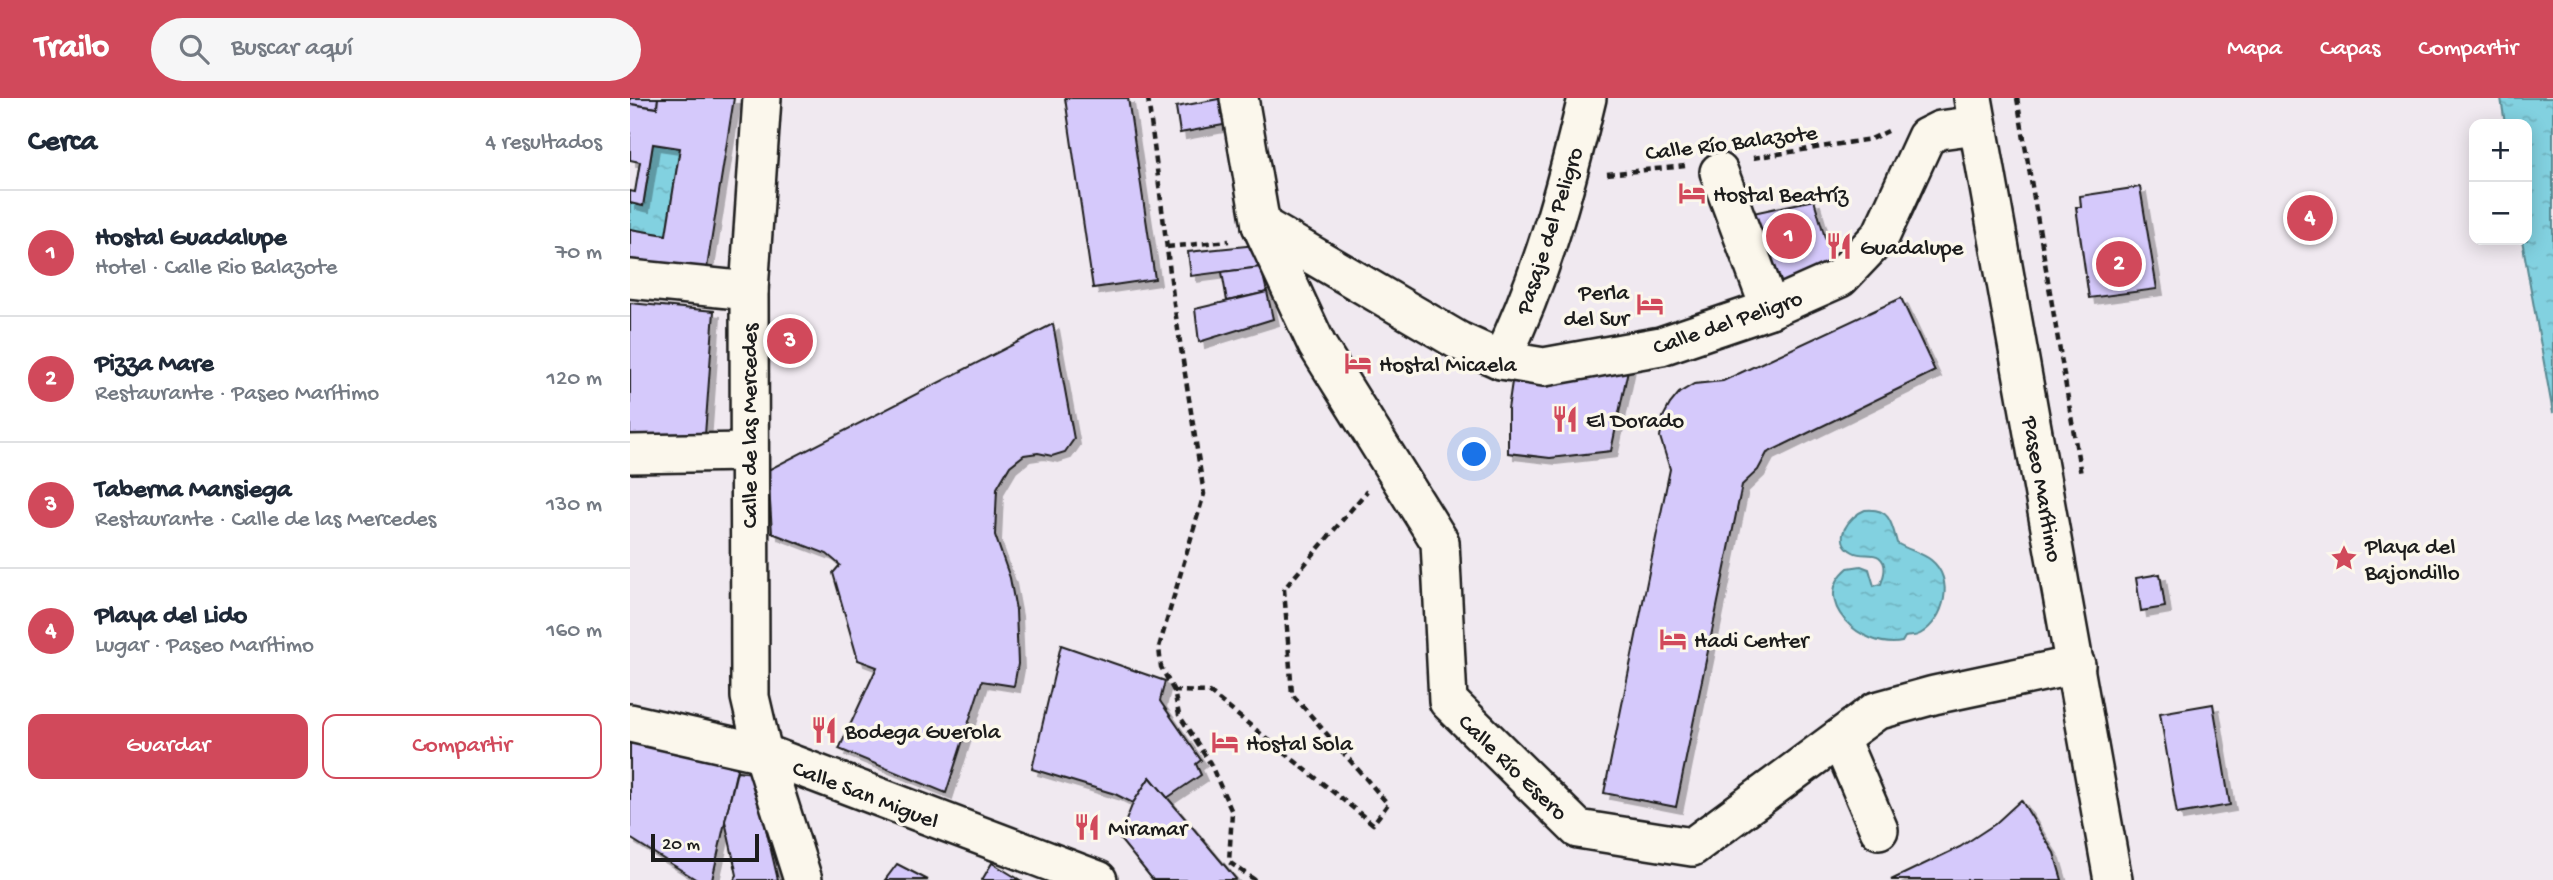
<!DOCTYPE html>
<html lang="es">
<head>
<meta charset="utf-8">
<style>
	body { margin:0; font-family:"Gochi Hand",sans-serif; background:#f6f6f7; color:#1f2937 }
	.controls { position:absolute; right:21px; top:21px; display:grid; overflow:hidden; border-radius:14px; box-shadow:0 4px 18px #0003 }
	.controls button { width:63px; height:63px; display:grid; place-items:center; padding:0; border:0; border-bottom:2px solid #e0e1e3; background:#fff; color:#1f2937; font:35px sans-serif }
	.scale { position:absolute; left:21px; bottom:18px; width:108px; box-sizing:border-box; padding-left:7px; border:4px solid #1c1c1c; border-top:0; font-size:19px; line-height:24px; white-space:nowrap; color:#1c1c1c; -webkit-text-stroke:5px #fbf7ec; paint-order:stroke }
	.you { position:absolute; left:845px; top:357px; width:24px; height:24px; margin:-18px; border:5px solid #fff; border-radius:50%; background:#1a73e8; box-shadow:0 0 0 10px #1a73e833 }
	.badge { display:grid; place-items:center; width:46px; height:46px; border-radius:50%; background:#d1495b; color:#fff; font-size:23px; font-weight:700 }
	.pin { position:absolute; translate:-50% -50%; border:4px solid #fff; box-shadow:0 2px 7px #0006 }
	.list { margin:0; padding:0; list-style:none }
	h2 { display:flex; justify-content:space-between; align-items:center; height:91px; margin:0; padding:0 28px; font-size:30px }
	h2 small { font-size:23px; font-weight:400; color:#747a83 }
	.list li { display:grid; grid-template-columns:46px 1fr auto; gap:21px; align-items:center; box-sizing:border-box; height:126px; padding:0 28px; border-top:2px solid #e0e1e3 }
	.list b { display:block; font-size:26px; white-space:nowrap }
	.list p { margin:0; font-size:23px; white-space:nowrap; color:#747a83 }
	.list em { font-size:23px; font-style:normal; color:#747a83 }
	.actions { display:flex; gap:14px; padding:21px 28px }
	.actions a { flex:1; padding:16px 0; border:2px solid #d1495b; border-radius:14px; text-align:center; font-size:24px; color:#d1495b }
	.actions .main { background:#d1495b; color:#fff }
	.icon { flex:none; width:38px; height:38px; fill:none; stroke:currentColor; stroke-width:2; stroke-linecap:round; stroke-linejoin:round }
	.map { position:relative; flex:none; width:1923px; height:782px; overflow:hidden }
	header { display:flex; align-items:center; gap:42px; box-sizing:border-box; height:98px; padding:0 35px; background:#d1495b; color:#fff }
	header strong { font-size:33px }
	nav { display:flex; gap:38px; margin-inline-start:auto; font-size:24px }
	.search { width:490px; height:63px; background:#f6f6f7; display:flex; align-items:center; gap:18px; box-sizing:border-box; padding:0 24px; border-radius:38px; color:#747a83; font-size:26px }
	main { display:flex }
	aside { flex:1; background:#fff }
	.map>svg:first-child { display:block }
</style>
</head>
<body>
<header>
<strong>Trailo</strong>
<div class="search"><svg class="icon" aria-label="search" viewBox="0 0 24 24"><circle cx="10" cy="10" r="6"/><path d="M15 15l6 6"/></svg>Buscar aquí</div>
<nav><a>Mapa</a><a>Capas</a><a>Compartir</a></nav>
</header>
<main>
<aside>
<h2>Cerca<small>4 resultados</small></h2>
<ul class="list">
<li><span class="badge">1</span><div><b>Hostal Guadalupe</b><p>Hotel · Calle Rio Balazote</p></div><em>70 m</em></li>
<li><span class="badge">2</span><div><b>Pizza Mare</b><p>Restaurante · Paseo Marítimo</p></div><em>120 m</em></li>
<li><span class="badge">3</span><div><b>Taberna Mansiega</b><p>Restaurante · Calle de las Mercedes</p></div><em>130 m</em></li>
<li><span class="badge">4</span><div><b>Playa del Lido</b><p>Lugar · Paseo Marítimo</p></div><em>160 m</em></li>
</ul>
<div class="actions"><a class="main">Guardar</a><a>Compartir</a></div>
</aside>
<div class="map">
<svg width="1923" height="782" viewBox="0 0 1923 782">
	<defs>
		<pattern id="water-ripples" width="26" height="14" patternUnits="userSpaceOnUse" patternTransform="scale(1.75)"><rect width="26" height="14" fill="#82d1e0"/><path d="M2 4q2-2 4 0t4 0M15 11q2-2 4 0t4 0" fill="none" stroke="#70b3c0"/></pattern>
		<filter id="shadow"><feDropShadow dx="6" dy="6" stdDeviation="0" flood-color="#0004"/></filter>
	</defs>
	<rect width="100%" height="100%" fill="#f0e9f0"/>
	<filter id="ink" filterUnits="userSpaceOnUse"><feTurbulence type="fractalNoise" baseFrequency=".0143" numOctaves="2"/><feDisplacementMap in="SourceGraphic" scale="14" xChannelSelector="R" yChannelSelector="G"/><feConvolveMatrix kernelMatrix="1 2 1 2 8 2 1 2 1" color-interpolation-filters="sRGB"/></filter>
	<g filter="url(#ink)">
		<!-- water -->
		<g fill="url(#water-ripples)" stroke="#598992" stroke-width="2">
			<polygon points="1871,0 1923,0 1923,315 1892,142 1897,142 1897,26 1875,26"/>
			<polygon points="23,46 50,50 36,137 0,131 0,105 13,108"/>
			<path d="M 1235,412 C 1260,409 1262,426 1267,445 C 1277,452 1291,454 1301,462 C 1325,481 1315,522 1290,536 C 1283,540 1281,537 1275,539 L 1272,544 C 1232,552 1178,503 1218,470 L 1231,468 L 1239,471 L 1244,488 L 1251,486 C 1254,477 1258,466 1249,459 C 1241,454 1232,459 1223,454 C 1201,442 1219,418 1235,412 Z"/>
		</g>
		<!-- building -->
		<g fill="#d5c9fb" stroke="#1c1c1c" stroke-width="2" filter="url(#shadow)">
			<polygon points="0,0 28,0 27,10 0,6"/>
			<polygon points="28,0 104,0 76,176 0,165 0,131 36,137 50,50 23,46 13,108 0,105 0,93 5,94 10,64 0,62 0,6 27,10"/>
			<polygon points="435,0 498,0 525,181 463,190"/>
			<polygon points="594,0 604,25 550,35 546,9"/>
			<polygon points="1510,89 1527,191 1459,200 1446,109 1451,109 1450,98"/>
			<polygon points="1184,102 1204,170 1144,196 1114,117"/>
			<polygon points="626,147 631,169 561,178 558,154"/>
			<polygon points="631,169 637,194 597,203 592,174"/>
			<polygon points="637,194 643,221 569,244 565,211"/>
			<polygon points="1271,200 1305,273 1137,355 1128,372 1112,387 1046,709 974,695 1040,371 1030,339 1033,319 1040,306 1049,295 1064,286 1093,283"/>
			<polygon points="0,205 84,213 75,337 0,342"/>
			<polygon points="423,226 444,341 435,354 422,358 408,355 394,357 380,368 367,390 365,437 380,480 386,512 388,566 384,588 352,583 316,695 209,651 247,569 228,562 203,475 210,467 197,456 142,435 138,372"/>
			<polygon points="999,267 981,353 920,360 878,355 878,311 883,277"/>
			<polygon points="1530,476 1535,509 1511,513 1506,480"/>
			<polygon points="431,547 535,583 530,603 571,662 566,666 571,677 537,700 520,679 503,705 485,696 402,671"/>
			<polygon points="1583,606 1600,707 1547,716 1530,615"/>
			<polygon points="0,645 108,666 82,782 67,782 0,740"/>
			<polygon points="107,673 123,675 148,782 104,782 107,777 95,723"/>
			<polygon points="520,679 606,781 605,782 523,782 489,740 503,705"/>
			<polygon points="1391,702 1424,755 1432,782 1261,782 1330,749 1365,726"/>
			<polygon points="362,765 390,782 352,782"/>
			<polygon points="267,766 298,782 255,782"/>
		</g>
		<g fill="none" stroke-linecap="round" stroke-linejoin="round">
			<defs>
				<g id="minor">
					<polyline points="132,0 119,193 120,599 133,655 173,782"/>
					<polyline points="609,0 631,127 687,247 810,444 818,603 948,731 1062,749 1246,613 1304,597 1446,567"/>
					<polyline points="1343,0 1483,782"/>
					<polyline points="1089,74 1140,211"/>
					<polyline points="631,127 829,243 871,262 914,269 1031,248 1140,211 1210,180 1251,137 1296,39 1310,32 1347,27"/>
					<polyline points="0,181 119,193"/>
					<path d="M 871,262 C 913,176 935,92 957,0"/>
					<polyline points="0,356 117,354"/>
					<polyline points="0,625 133,655 468,782"/>
					<polyline points="1210,641 1249,732"/>
				</g>
			</defs>
			<!-- minor casing -->
			<use href="#minor" stroke="#1c1c1c" stroke-width="42"/>
			<!-- path -->
			<g stroke="#1c1c1c" stroke-width="4.5" stroke-dasharray="7 5" stroke-linecap="butt">
				<polyline points="518,0 544,206 574,396 529,549 531,569 544,593"/>
				<polyline points="1387,0 1451,377"/>
				<polyline points="1123,60 1241,41 1258,33"/>
				<polyline points="977,76 1055,68"/>
				<polyline points="537,149 599,143"/>
				<polyline points="625,782 599,764 602,714 580,665 549,617 544,593 579,594 743,726 758,706 662,596 654,491 737,393"/>
			</g>
			<!-- minor -->
			<use href="#minor" stroke="#fbf7ec" stroke-width="37"/>
		</g>
	</g>
	<!-- icons -->
	<defs>
		<symbol id="hotel-bare" viewBox="-9 -9 18 18"><path d="M-6-4.5h1.5V1H6V5H4.5V3h-9V5H-6ZM-4 0a1.8 1.8 0 1 1 3.6 0ZM.5 0V-2.5h3Q6-2.5 6 0Z" fill="#d1495b" stroke="#fbf7ec" stroke-width="2.5" paint-order="stroke"/></symbol>
		<symbol id="restaurant-bare" viewBox="-9 -9 18 18"><path d="M-5-6h1v4h1v-4h1v4h1v-4h1v5L-1.5 .5V6h-2V.5L-5-1ZM5-6V6H3V1.5H1.5Q1.5-4 5-6Z" fill="#d1495b" stroke="#fbf7ec" stroke-width="2.5" paint-order="stroke"/></symbol>
		<symbol id="sight-bare" viewBox="-9 -9 18 18"><path d="M0-6L1.8-2.2L6-1.7L2.9 1.2L3.7 5.4L0 3.3L-3.7 5.4L-2.9 1.2L-6-1.7L-1.8-2.2Z" fill="#d1495b" stroke="#fbf7ec" stroke-width="2.5" paint-order="stroke"/></symbol>
	</defs>
	<g fill-rule="evenodd">
		<use href="#hotel-bare" x="1043" y="76" width="38" height="38"/>
		<use href="#restaurant-bare" x="1190" y="129" width="38" height="38"/>
		<use href="#hotel-bare" x="1001" y="187" width="38" height="38"/>
		<use href="#hotel-bare" x="709" y="246" width="38" height="38"/>
		<use href="#restaurant-bare" x="916" y="302" width="38" height="38"/>
		<use href="#sight-bare" x="1695" y="441" width="38" height="38"/>
		<use href="#hotel-bare" x="1024" y="522" width="38" height="38"/>
		<use href="#restaurant-bare" x="175" y="613" width="38" height="38"/>
		<use href="#hotel-bare" x="576" y="625" width="38" height="38"/>
		<use href="#restaurant-bare" x="438" y="710" width="38" height="38"/>
	</g>
	<g text-anchor="middle" stroke-width="7" stroke-linejoin="round" paint-order="stroke">
		<!-- street labels -->
		<g font-size="23" fill="#1c1c1c" stroke="#fbf7ec">
			<text transform="translate(1101 43) rotate(-7)" y="8">Calle Río Balazote</text>
			<text transform="translate(918 132) rotate(-72)" y="8">Pasaje del Peligro</text>
			<text transform="translate(1097 223) rotate(-19)" y="8">Calle del Peligro</text>
			<text transform="translate(118 328) rotate(-90)" y="8">Calle de las Mercedes</text>
			<text transform="translate(1414 391) rotate(80)" y="8">Paseo Marítimo</text>
			<text transform="translate(884 668) rotate(44)" y="8">Calle Río Esero</text>
			<text transform="translate(236 695) rotate(21)" y="8">Calle San Miguel</text>
		</g>
		<!-- poi labels -->
		<g font-size="23" fill="#1c1c1c" stroke="#fbf7ec" text-anchor="start">
			<text x="1083" y="103">Hostal Beatríz</text>
			<text x="1230" y="156">Guadalupe</text>
			<text x="999" y="201" text-anchor="end">Perla<tspan x="999" dy="26">del Sur</tspan></text>
			<text x="749" y="273">Hostal Micaela</text>
			<text x="956" y="329">El Dorado</text>
			<text x="1735" y="455">Playa del<tspan x="1735" dy="26">Bajondillo</tspan></text>
			<text x="1064" y="549">Hadi Center</text>
			<text x="215" y="640">Bodega Guerola</text>
			<text x="616" y="652">Hostal Sola</text>
			<text x="478" y="737">Miramar</text>
		</g>
	</g>
</svg>
<div class="controls">
<button>+</button>
<button>−</button>
</div>
<div class="scale">20 m</div>
<div class="you"></div>
<div class="pin badge" style="left:1159px;top:138px">1</div>
<div class="pin badge" style="left:1489px;top:166px">2</div>
<div class="pin badge" style="left:160px;top:243px">3</div>
<div class="pin badge" style="left:1680px;top:120px">4</div>
</div>
</main>
</body>
</html>
